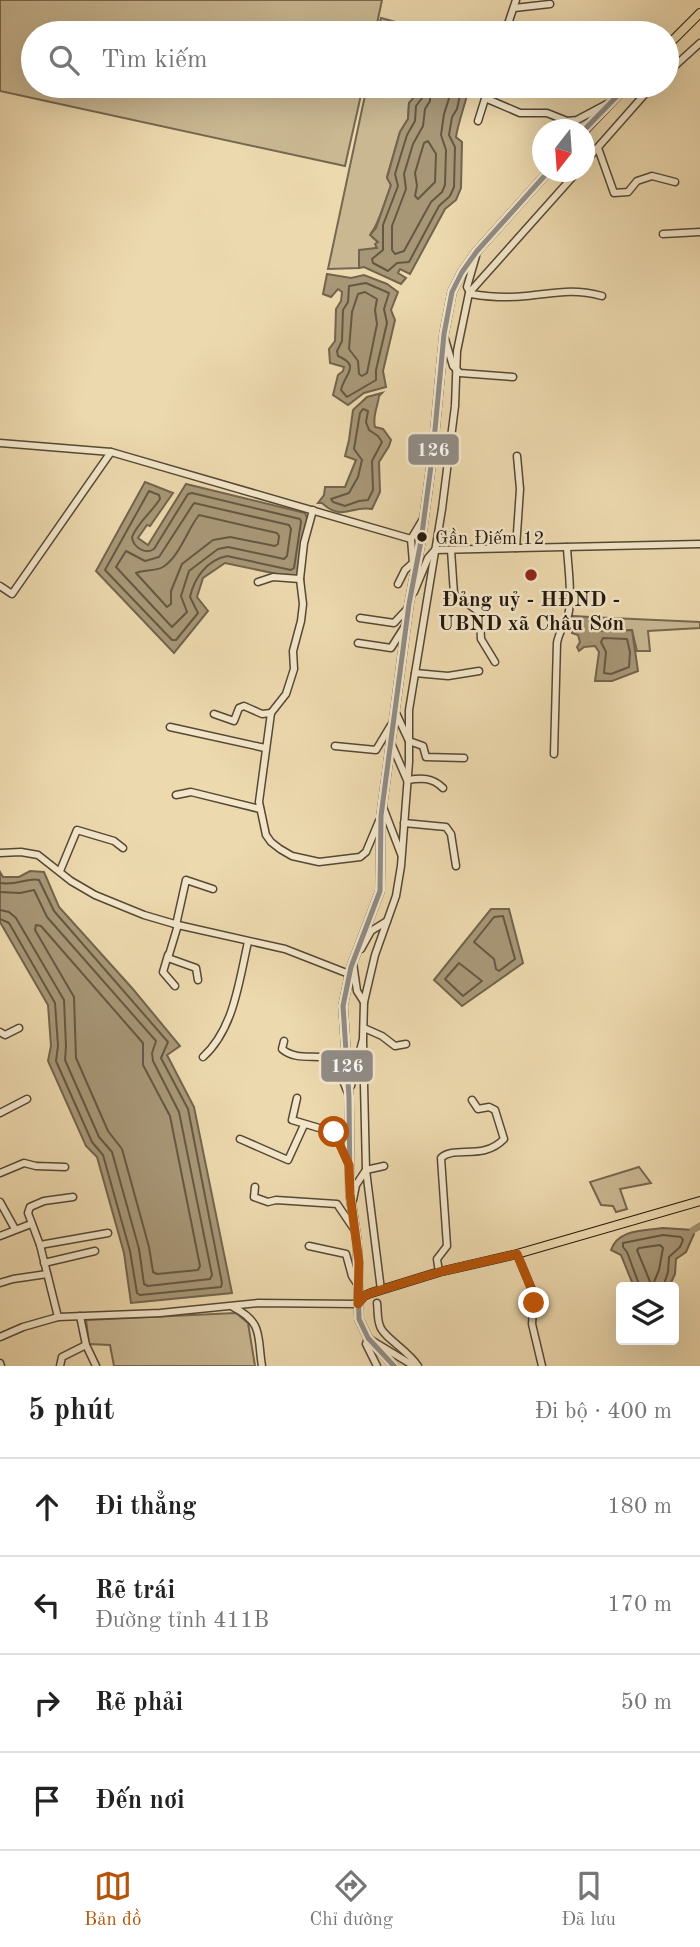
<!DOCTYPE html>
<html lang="vi">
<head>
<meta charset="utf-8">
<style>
	body { margin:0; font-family:"Old Standard TT",serif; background:#f2f2f2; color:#222 }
	.controls { position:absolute; right:21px; bottom:21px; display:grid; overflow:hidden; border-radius:7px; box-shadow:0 7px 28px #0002 }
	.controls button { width:63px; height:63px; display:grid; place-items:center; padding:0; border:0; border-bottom:2px solid #e0e0e0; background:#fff; color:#222; font:35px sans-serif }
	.compass { position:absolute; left:532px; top:119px; width:63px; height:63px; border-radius:50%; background:#fff; box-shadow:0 7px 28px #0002; rotate:197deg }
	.stop { position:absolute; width:21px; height:21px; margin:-16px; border:5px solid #b45309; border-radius:50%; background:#fff }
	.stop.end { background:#b45309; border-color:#fff; box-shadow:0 2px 7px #0008 }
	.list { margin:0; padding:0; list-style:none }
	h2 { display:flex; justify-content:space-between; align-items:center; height:91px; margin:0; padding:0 28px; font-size:30px }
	h2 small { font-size:23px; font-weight:400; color:#767676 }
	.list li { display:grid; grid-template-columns:46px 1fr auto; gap:21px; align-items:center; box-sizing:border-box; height:98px; padding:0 28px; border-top:2px solid #e0e0e0 }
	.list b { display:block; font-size:26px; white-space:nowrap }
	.list p { margin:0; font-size:23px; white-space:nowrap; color:#767676 }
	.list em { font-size:23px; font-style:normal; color:#767676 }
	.icon { flex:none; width:38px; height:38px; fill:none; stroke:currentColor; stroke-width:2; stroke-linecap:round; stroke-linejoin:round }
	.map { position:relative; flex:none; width:700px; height:1366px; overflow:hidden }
	.search { position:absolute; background:#fff; box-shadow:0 7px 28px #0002; left:21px; right:21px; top:21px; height:77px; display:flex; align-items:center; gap:18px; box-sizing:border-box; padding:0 24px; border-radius:38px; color:#767676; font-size:26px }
	.sheet { height:483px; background:#fff }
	nav { display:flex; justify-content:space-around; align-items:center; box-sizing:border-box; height:98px; border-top:2px solid #e0e0e0; background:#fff; font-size:19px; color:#767676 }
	nav a { display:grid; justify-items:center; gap:4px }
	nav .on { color:#b45309 }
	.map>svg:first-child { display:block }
</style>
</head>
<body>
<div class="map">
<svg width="700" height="1366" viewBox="0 0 700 1366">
	<rect width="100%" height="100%" fill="#edd9ae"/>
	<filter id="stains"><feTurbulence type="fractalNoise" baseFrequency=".00286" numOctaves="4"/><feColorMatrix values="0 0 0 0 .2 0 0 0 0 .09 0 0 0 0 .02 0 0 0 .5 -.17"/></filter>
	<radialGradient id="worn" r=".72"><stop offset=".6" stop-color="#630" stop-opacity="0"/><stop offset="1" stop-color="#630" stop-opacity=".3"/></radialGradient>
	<!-- green -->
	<g fill="#cab893" stroke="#766850" stroke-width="2">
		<polygon points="0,0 382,0 375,33 33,33 33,86 363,86 345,166 0,91"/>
		<polygon points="381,18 432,32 377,33"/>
		<path d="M 367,86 L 411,86 L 415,90 L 416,96 L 409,103 L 408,119 L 400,132 L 387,177 L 391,185 C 387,196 378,226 371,233 L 372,237 L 378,242 L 377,248 L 367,250 L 360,254 L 359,268 L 328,269 Z"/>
		<polygon points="590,617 700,622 700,628 648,631 650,651 637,651 632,630 591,631"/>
		<polygon points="639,1167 651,1183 620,1189 627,1209 616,1212 613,1206 601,1205 590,1182"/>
		<polygon points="236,1313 248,1323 255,1366 114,1366 110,1345 89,1344 86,1320"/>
	</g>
	<!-- water -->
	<g fill="#a89777" stroke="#72644d" stroke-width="2">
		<path d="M 411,86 L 469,86 C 466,103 459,119 456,137 L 462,142 L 461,188 L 456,200 L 445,209 L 410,274 L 400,269 L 398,273 L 406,278 L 401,284 L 364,267 L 359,268 L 359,250 L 377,248 L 375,244 L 378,242 L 370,235 L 376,228 L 391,185 L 387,178 L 400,132 L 408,119 L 409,103 L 415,96 L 415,90 Z"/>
		<polygon points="327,274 351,278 364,275 387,284 398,292 391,310 395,320 383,371 386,387 364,393 348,405 333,395 338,375 343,371 344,367 330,363 329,349 335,341 336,309 341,301 342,292 338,289 331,297 323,294"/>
		<path d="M 382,393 L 379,396 C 378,406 372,417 375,427 L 383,429 L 391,440 L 389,446 L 379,462 L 380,492 L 372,509 C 351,505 342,522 322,503 L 318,503 L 324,495 L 325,487 L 345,487 L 356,460 L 345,456 L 349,440 L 353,410 L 367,397 Z"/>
		<polygon points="145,482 173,493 150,526 147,525 138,538 148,545 186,484 305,513 308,520 301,576 296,578 225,563 203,578 197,597 208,611 174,653 96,571"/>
		<polygon points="573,616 590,617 591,631 632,630 638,671 612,681 595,681 599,652 595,646 584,647 579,651 577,647 580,642 578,635 572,633"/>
		<polygon points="30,871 44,872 59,907 132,988 180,1046 167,1055 194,1107 232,1293 131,1303 124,1253 97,1157 86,1146 48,1061 51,1046 48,1005 0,922 0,872 3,877 19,877"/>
		<polygon points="491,909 509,909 523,963 462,1006 434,980"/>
		<path d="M 663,1228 L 693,1230 L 694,1234 L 686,1252 L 676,1259 L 675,1274 L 669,1287 L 634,1287 L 621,1255 L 611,1250 C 618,1229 644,1231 663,1228 Z"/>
	</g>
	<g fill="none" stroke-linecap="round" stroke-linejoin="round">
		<!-- shore -->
		<g stroke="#655842" stroke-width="2">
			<polyline points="420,86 422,98 416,106 415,121 407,135 395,174 398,186 383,225 383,250 372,259 373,263 388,271 397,263 409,262 439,206 450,196 454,187 455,147 449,135 452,117 457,109 462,86"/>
			<polyline points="430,86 430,101 425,109 423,126 413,144 404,174 406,189 392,226 392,250 395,254 404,251 431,202 442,192 445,185 446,150 441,135 444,114 453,86"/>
			<polygon points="428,141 436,154 435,182 418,199 415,196 417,186 415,173 424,143"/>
			<path d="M 366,283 L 389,293 L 384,309 L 387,323 L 376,370 L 376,380 L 347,397 L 341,390 C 345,373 361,366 338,356 L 337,351 L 342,341 L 343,310 L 348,302 L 349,286 Z"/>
			<polygon points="365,292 377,299 375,310 377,324 367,373 362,376 359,374 358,361 349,349 352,312 358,294"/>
			<polygon points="363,409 368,411 366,422 369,430 378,436 382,442 372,461 373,490 368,500 359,501 345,506 333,502 331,499 349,493 358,477 362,460 354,449 360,413"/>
			<path d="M 149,491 L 159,495 L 160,499 C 151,513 138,522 132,537 C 133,547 145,555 154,549 L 188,494 L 192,493 L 300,519 L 301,522 L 294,568 L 291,570 L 227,556 C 207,560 194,578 190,597 L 198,613 L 176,640 L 172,640 L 105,570 Z"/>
			<polygon points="194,503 289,525 291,529 287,556 284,559 228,547 218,549 189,571 181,596 187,612 172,627 116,567 126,551 145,561 159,557"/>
			<path d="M 199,515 L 277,533 L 279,536 L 278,544 L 275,546 L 230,537 L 213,540 L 182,564 L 171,591 L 171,604 L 167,607 L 136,573 C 144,569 154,572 163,567 C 180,556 187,530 199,515 Z"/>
			<polygon points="603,638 627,639 630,652 629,667 611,674 604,673 606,652 601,642"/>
			<path d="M 0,883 C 17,886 28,877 39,880 L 54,911 L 168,1042 L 161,1058 L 188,1109 L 222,1283 L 221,1287 L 140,1295 L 137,1293 L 130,1251 L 103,1155 L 92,1142 L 56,1061 L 58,1046 L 55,1003 L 9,923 L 0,919"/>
			<polyline points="0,892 20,893 34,890 47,917 156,1041 152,1053 153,1061 179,1112 212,1275 210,1279 148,1286 144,1284 139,1249 112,1152 99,1137 65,1060 66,1046 64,1000 16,918 9,912 0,910"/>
			<polygon points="503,916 515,959 499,971 496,969 494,959 474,942 494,917"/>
			<polygon points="36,925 41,926 143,1043 143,1065 170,1116 200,1266 198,1270 157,1274 153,1272 149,1247 122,1149 108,1131 76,1058 74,997 35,930"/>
			<polygon points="459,963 482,981 463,996 445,979"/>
			<polygon points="660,1245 663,1248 659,1270 654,1282 651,1284 637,1250 639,1248"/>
			<polyline points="640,1287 627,1252 623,1247 623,1243 663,1235 681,1237 683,1240 680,1247 669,1257 668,1272 663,1287"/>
		</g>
		<!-- canal -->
		<polyline stroke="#a89777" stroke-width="7" points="693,1230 700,1226"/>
		<defs>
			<g id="minor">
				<polyline points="514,8 550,4"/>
				<polyline points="505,33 516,0"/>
				<polyline points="667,73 700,43"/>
				<polyline points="485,98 520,113 547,113 567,121 577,120 607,104"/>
				<polyline points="478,121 489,86"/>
				<polyline points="598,148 614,193 628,192 637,181 652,176 675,182"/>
				<polyline points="584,163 652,86"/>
				<polyline points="663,234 700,232"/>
				<path d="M 476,256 L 467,287 L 471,294 C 489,297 509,298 526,296 C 555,293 573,288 602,296"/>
				<polyline points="445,339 453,366 460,373 513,377"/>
				<polyline points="0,443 111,452 411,539"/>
				<polyline points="313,510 304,543 300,579 303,604 301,621 293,651 294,669 286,694 271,713 259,802 266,835 271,842 280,849 292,856 319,862 360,857 366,852 379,821"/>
				<polyline points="516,548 520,489 517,456"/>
				<polyline points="451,550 454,594 478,611 480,619 481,639 495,662"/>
				<polyline points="413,563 411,539 423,519"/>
				<polyline points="258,582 273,577 300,579"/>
				<polyline points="398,584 405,570 416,560"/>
				<polyline points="0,586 12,594 111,452"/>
				<polyline points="414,592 428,558 435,550 700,544"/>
				<polyline points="360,618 394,623 408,608"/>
				<polyline points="358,643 391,648 405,626"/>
				<polyline points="415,673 448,676 479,671"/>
				<polyline points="395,711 409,741 423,746 426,757 464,758"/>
				<polyline points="214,714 234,721 239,708 244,706 262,714 271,713"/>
				<polyline points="170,727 265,748"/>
				<path d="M 391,743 L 407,780 C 422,778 432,777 443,788"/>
				<polyline points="335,746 376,750 391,725"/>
				<path d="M 554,754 L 557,643 C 559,630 567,623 569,611 C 572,591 568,568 567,547"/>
				<polyline points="176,795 191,792 260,809"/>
				<polyline points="383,807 401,854"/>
				<polyline points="404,823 446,827 451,834 456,866"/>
				<polyline points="0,853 21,852 38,855 71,881 95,895 144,915 178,925 285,949 349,974"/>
				<polyline points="60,871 77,830 114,841 123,848"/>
				<polyline points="176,925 186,880 213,889"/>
				<polyline points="178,925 168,958 196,968 198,980"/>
				<polyline points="361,949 371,931 387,921"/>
				<polyline points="168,955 163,972 175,986"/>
				<polyline points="353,963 357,991 364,1002"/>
				<polyline points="364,1028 382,1036 395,1046 406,1044"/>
				<polyline points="0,1032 5,1035 19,1028"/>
				<path d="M 284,1041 L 282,1049 C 297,1062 318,1053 335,1060 L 347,1091"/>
				<polyline points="363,1041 366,1170 381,1290"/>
				<path d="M 203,1057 C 234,1029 239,981 248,942"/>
				<polyline points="351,1086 363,1039 364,1002 375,955 396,896 401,866 409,762 409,710 442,509 455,406 457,351 469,293 577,172"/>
				<polyline points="297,1098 292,1120 336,1133 348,1162"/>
				<polyline points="0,1113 27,1099"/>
				<polyline points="240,1139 288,1160 304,1125"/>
				<polyline points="0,1173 24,1163 36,1166 65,1167"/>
				<polyline points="255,1187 254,1197 268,1202 276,1200 337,1204 354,1229"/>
				<polyline points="353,1200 356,1185 366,1170 384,1166"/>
				<polyline points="0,1202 15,1229"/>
				<polyline points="0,1236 31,1224"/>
				<polyline points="40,1245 108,1233"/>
				<polyline points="309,1246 346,1254 352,1276 358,1285"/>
				<polyline points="517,1254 534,1295 532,1324 542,1366"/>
				<polyline points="44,1263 95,1251"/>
				<path d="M 439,1272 L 437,1259 L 447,1246 L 441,1158 C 454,1145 483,1161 504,1139 L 495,1110 L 489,1107 L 478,1109 L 472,1100"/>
				<polyline points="0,1283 13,1279 47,1274"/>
				<path d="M 377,1303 C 378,1310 377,1319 380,1326 C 383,1337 409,1351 418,1366"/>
				<path d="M 233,1307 C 264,1323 257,1336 262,1366"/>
				<polyline points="80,1316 86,1345 96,1366"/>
				<polyline points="58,1317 40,1245 28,1213 30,1207 44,1201 73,1197"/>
				<polyline points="0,1337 23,1327 58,1317 160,1313 258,1303 357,1304"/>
				<polyline points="0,1363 1,1366"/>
				<polyline points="60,1366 62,1357 86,1345"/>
				<polyline points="377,1366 366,1344 368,1338 414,1366"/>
			</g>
			<g id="major">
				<polyline points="667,46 700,13"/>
				<polyline points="584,131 627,86"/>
				<polyline points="357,1304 364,1296 371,1293 439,1272 517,1254 700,1201"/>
				<polyline points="394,1366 368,1338 359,1319 357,1241 350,1194 349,1097 343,1006 351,967 380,891 381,816 409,604 421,541 433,451 444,334 452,292 462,272 477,251 548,172"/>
			</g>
		</defs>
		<!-- minor casing -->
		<use href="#minor" stroke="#554835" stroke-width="9"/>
		<!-- major casing -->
		<use href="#major" stroke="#22180d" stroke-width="10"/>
		<!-- minor -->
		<use href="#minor" stroke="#f3e6ca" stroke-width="6"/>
		<!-- major -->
		<use href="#major" stroke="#edd9ae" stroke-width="8"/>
		<defs>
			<g id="bus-1">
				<polyline points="584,130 627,86"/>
				<polyline points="394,1366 368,1338 359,1319 357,1241 350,1194 349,1097 343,1006 351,967 380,891 381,816 409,604 421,541 433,451 444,334 452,292 462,272 477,251 548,172"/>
			</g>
		</defs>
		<!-- bus-1 casing -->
		<use href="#bus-1" stroke="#f3e6ca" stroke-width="10"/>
		<!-- bus-1 -->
		<use href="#bus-1" stroke="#908c86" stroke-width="5"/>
	</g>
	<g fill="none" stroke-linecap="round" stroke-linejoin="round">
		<!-- route -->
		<polyline stroke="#b45309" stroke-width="9" points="334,1132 349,1165 350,1194 359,1262 358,1304 364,1296 371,1293 439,1272 517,1254 534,1295 534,1303"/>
	</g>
	<!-- markers -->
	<circle fill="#22180d" stroke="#f3e6ca" stroke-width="2.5" cx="422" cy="537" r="6"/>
	<circle fill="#8f2418" stroke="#f3e6ca" stroke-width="2.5" cx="531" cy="575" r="7"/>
	<g text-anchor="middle" stroke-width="5" stroke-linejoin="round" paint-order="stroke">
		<!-- bus labels -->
		<g font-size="19" fill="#22180d" stroke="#f3e6ca" text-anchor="start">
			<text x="435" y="544">Gần Điếm 12</text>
		</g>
		<!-- poi labels -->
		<g font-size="21" font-weight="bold" fill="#22180d" stroke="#f3e6ca">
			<text x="531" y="606">Đảng uỷ - HĐND -<tspan x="531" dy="24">UBND xã Châu Sơn</tspan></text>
		</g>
	</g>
	<g stroke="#f3e6ca" stroke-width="2.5">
		<rect x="407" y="433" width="53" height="33" rx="7" fill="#908c86"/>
		<rect x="320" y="1049" width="54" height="34" rx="7" fill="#908c86"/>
	</g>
	<g font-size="19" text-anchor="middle" font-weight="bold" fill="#fff">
		<text x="433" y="456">126</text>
		<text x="347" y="1072">126</text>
	</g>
	<rect width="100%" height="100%" filter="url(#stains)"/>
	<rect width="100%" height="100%" fill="url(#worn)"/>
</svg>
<div class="controls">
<button><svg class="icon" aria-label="layers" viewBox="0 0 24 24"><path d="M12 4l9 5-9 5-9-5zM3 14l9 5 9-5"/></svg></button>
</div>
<svg class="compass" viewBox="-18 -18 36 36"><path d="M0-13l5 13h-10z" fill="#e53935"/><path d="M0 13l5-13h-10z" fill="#767676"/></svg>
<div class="stop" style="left:334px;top:1132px"></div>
<div class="stop end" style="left:534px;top:1303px"></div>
<div class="search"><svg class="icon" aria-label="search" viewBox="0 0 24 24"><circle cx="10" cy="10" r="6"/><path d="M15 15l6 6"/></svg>Tìm kiếm</div>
</div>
<section class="sheet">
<h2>5 phút<small>Đi bộ · 400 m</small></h2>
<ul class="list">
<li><svg class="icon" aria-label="ahead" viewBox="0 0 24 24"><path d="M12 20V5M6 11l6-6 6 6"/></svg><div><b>Đi thẳng</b></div><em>180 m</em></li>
<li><svg class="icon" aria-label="left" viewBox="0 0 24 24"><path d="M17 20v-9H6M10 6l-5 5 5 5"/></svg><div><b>Rẽ trái</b><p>Đường tỉnh 411B</p></div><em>170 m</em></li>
<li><svg class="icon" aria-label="right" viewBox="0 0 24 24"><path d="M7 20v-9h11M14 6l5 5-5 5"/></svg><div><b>Rẽ phải</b></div><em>50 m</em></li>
<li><svg class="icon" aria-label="arrive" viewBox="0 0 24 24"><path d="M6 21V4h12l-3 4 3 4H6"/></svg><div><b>Đến nơi</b></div></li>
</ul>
</section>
<nav>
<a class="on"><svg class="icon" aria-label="map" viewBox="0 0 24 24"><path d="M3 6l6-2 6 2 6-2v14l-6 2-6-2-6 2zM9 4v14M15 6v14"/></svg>Bản đồ</a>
<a><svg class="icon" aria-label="directions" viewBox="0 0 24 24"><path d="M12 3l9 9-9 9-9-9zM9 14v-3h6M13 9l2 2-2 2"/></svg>Chỉ đường</a>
<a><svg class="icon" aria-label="saved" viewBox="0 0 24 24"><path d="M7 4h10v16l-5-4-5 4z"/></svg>Đã lưu</a>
</nav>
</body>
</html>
